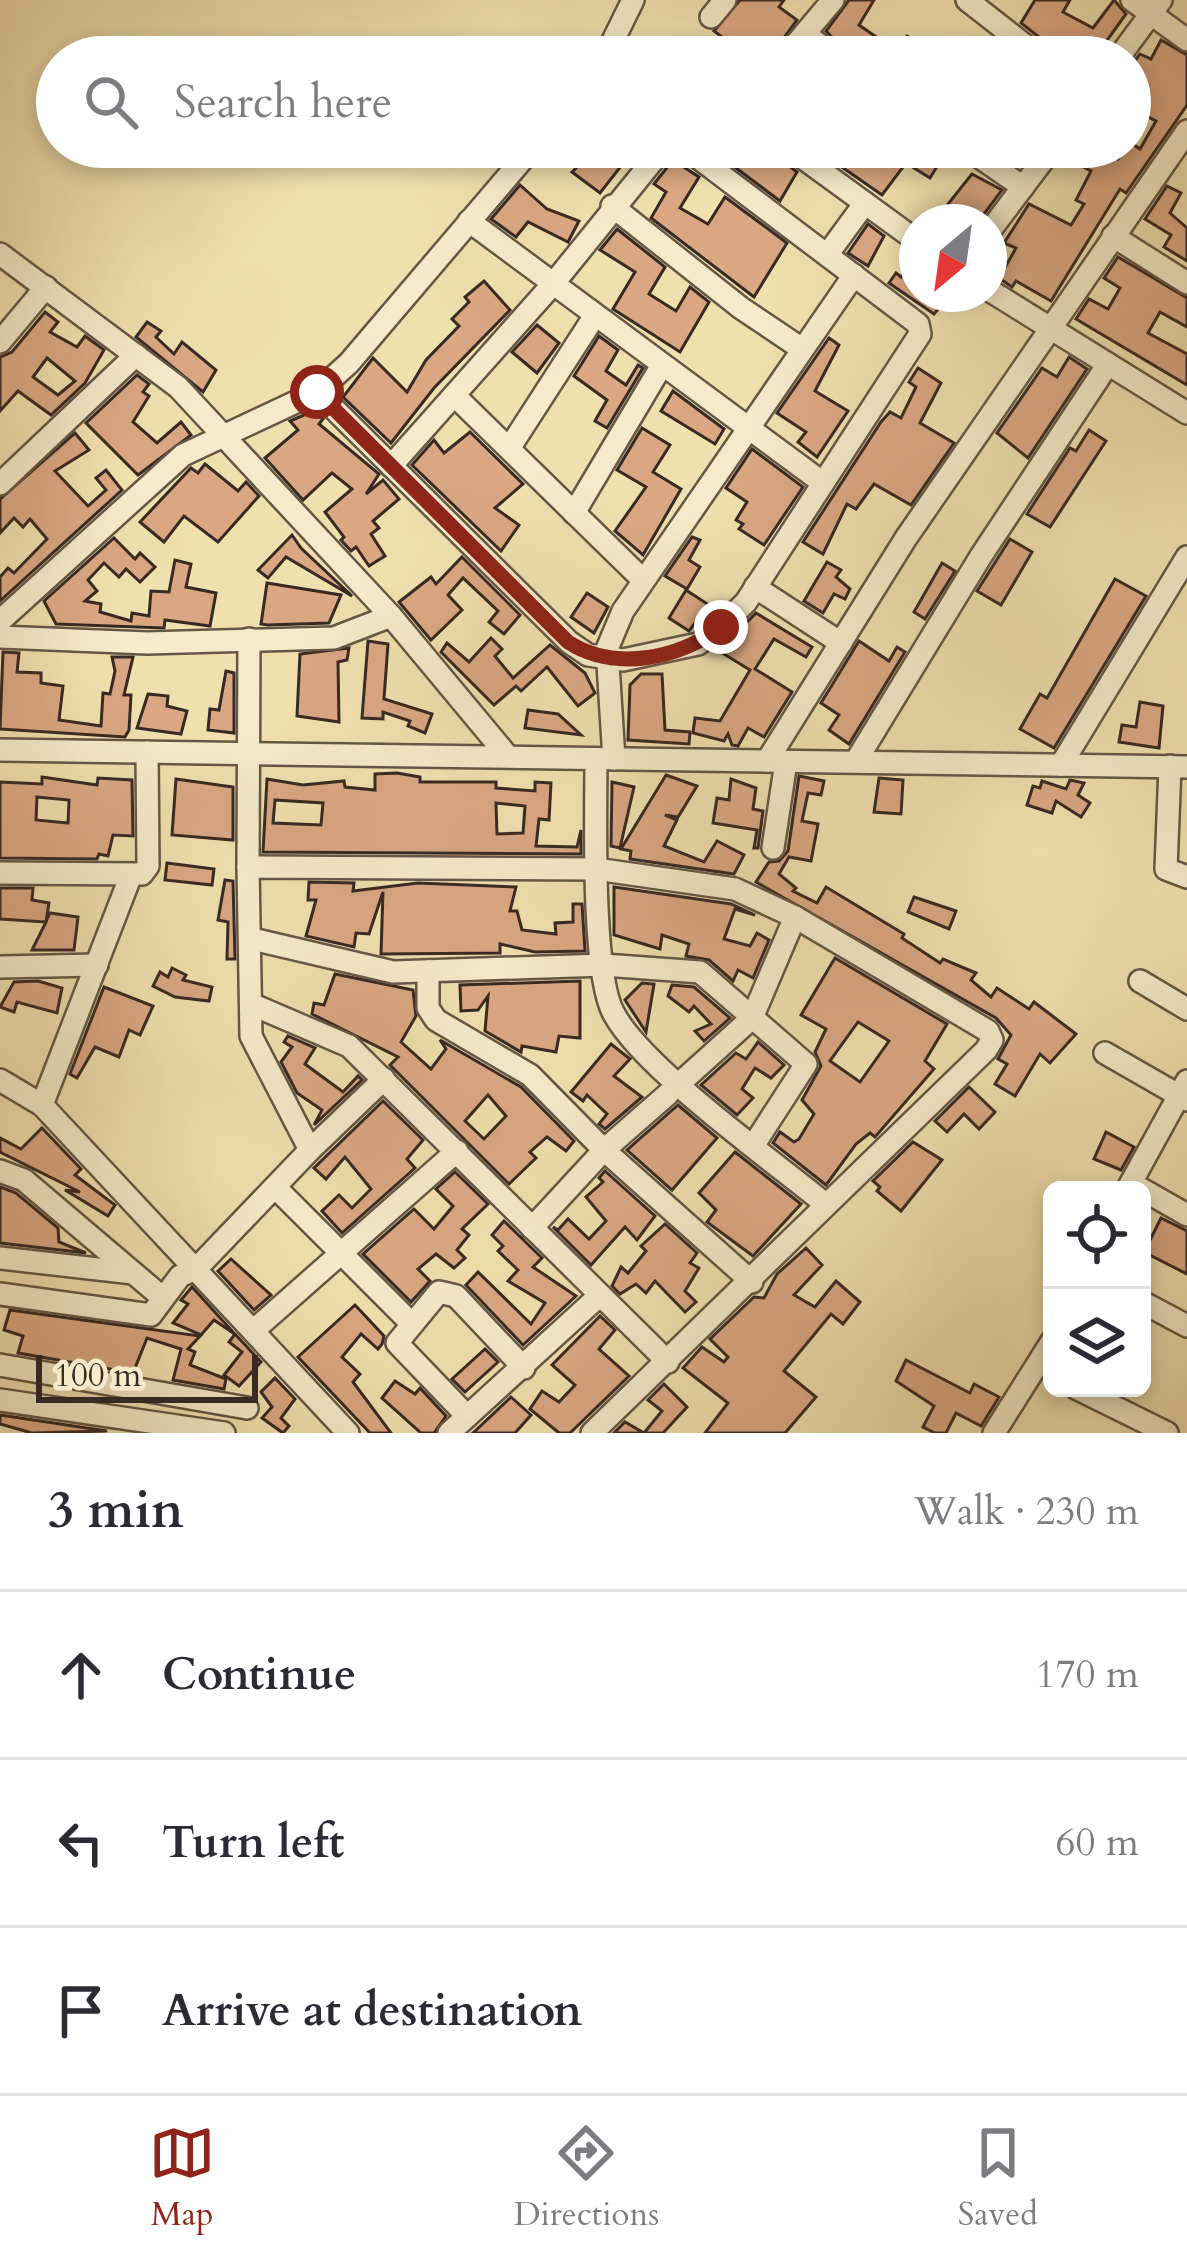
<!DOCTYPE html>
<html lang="en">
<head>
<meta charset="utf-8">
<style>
	body { margin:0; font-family:Cardo,serif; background:#f7f7f7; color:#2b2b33 }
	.controls { position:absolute; right:36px; bottom:36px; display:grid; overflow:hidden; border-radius:18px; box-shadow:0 6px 18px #0003 }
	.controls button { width:108px; height:108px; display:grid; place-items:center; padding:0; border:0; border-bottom:3px solid #e1e1e2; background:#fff; color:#2b2b33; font:60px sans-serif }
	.compass { position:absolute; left:899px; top:204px; width:108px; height:108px; border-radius:50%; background:#fff; box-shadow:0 6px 18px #0003; rotate:209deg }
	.scale { position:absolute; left:36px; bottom:30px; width:222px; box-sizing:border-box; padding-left:12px; border:6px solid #372924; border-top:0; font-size:33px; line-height:42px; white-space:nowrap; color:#372924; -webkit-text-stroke:9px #f5ebca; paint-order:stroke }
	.stop { position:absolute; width:36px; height:36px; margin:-27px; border:9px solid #8f2418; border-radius:50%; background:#fff }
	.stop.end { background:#8f2418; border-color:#fff; box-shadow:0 3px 12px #0008 }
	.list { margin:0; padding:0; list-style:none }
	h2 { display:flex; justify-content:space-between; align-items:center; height:156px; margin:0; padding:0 48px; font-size:51px }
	h2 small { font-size:39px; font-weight:400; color:#7c7c81 }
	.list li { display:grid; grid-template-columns:78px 1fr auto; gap:36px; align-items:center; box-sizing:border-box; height:168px; padding:0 48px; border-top:3px solid #e1e1e2 }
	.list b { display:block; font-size:45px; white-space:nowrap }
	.list em { font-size:39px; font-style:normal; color:#7c7c81 }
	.icon { flex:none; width:66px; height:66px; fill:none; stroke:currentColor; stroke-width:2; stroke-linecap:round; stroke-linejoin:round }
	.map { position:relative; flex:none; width:1187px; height:1433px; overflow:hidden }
	.search { position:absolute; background:#fff; box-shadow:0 6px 18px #0003; left:36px; right:36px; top:36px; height:132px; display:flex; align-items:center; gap:30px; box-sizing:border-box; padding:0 42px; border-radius:66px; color:#7c7c81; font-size:45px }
	.sheet { height:660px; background:#fff }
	nav { display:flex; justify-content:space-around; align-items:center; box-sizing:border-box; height:168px; border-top:3px solid #e1e1e2; background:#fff; font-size:33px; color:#7c7c81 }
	nav a { display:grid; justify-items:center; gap:6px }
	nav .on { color:#8f2418 }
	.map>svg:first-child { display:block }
</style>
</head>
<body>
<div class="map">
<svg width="1187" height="1433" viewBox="0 0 1187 1433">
	<rect width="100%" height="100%" fill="#f0e0ae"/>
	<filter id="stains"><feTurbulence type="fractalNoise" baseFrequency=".00167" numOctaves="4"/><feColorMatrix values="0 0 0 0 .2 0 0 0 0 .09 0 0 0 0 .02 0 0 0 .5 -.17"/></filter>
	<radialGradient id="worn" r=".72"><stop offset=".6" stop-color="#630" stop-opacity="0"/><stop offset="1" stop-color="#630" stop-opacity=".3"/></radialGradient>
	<!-- building -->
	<g fill="#daa782" stroke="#372924" stroke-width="3" fill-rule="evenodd">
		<polygon points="740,0 784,0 779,7 797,20 770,57 749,57 714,31"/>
		<polygon points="849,0 874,0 859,25 898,52 907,36 943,57 851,57 826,31"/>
		<polygon points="1035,0 1070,0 1063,12 1093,28 1114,0 1126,14 1095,57 1071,57 1073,53 1044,41 1021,23"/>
		<polygon points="1161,40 1187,55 1187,105 1126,193 1120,189 1051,301 1016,281 1012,287 999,278 1016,248 1004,243 1029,204 1071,225 1084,204 1076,200 1091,171 1064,157 1068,147 1095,147 1118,159 1130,142 1140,149 1156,121 1130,108 1130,67 1140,54 1151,59"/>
		<polygon points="598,147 636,147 600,193 572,172"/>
		<polygon points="720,147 748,147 774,162 777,157 797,172 780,201 716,153"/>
		<polygon points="813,147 875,147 884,153 888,147 949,147 930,178 906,163 882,195"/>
		<polygon points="673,160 699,177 680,208 708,224 725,197 787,243 754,297 651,218 666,192 654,184"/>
		<polygon points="972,174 1002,190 978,222 944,209"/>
		<polygon points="520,185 547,209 579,221 568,242 528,222 516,237 491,219"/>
		<polygon points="1167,186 1181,193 1170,213 1187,228 1187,261 1164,247 1171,235 1145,219"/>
		<polygon points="868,224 884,236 868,266 848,253"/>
		<polygon points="617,229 665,267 649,294 676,311 690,287 709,302 680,352 613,309 635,272 600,250"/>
		<polygon points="917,256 917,294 951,294 934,314 889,283 896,273 901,277"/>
		<polygon points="1118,257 1187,298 1187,327 1160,312 1148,333 1187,354 1187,385 1076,319 1089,299 1108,309 1120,288 1104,278"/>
		<polygon points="484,281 510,310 434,388 391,443 343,397 373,358 407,392 426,360 459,326 452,319 469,302 465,297"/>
		<path d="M 45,312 L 58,322 L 50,332 L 77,347 L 85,336 L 104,350 L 85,383 L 51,415 L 18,391 L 0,411 L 0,357 L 12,352 ZM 47,358 L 75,381 L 58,395 L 33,377 Z"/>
		<polygon points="147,322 161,331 156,337 174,354 182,342 216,370 203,392 136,337"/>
		<polygon points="537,325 559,343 537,373 512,352"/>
		<polygon points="599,336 618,350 606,371 626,385 638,365 643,368 607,428 595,421 607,400 574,376"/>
		<polygon points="829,338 839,345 815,391 848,411 817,457 798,442 806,432 777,413"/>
		<polygon points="1069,357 1087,369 1028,458 997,433 1042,368 1057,377"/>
		<polygon points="918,368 941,383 920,423 954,443 911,505 874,484 856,509 847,504 823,554 803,542 881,422 890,412 901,418 916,387 909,382"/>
		<polygon points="137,375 149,384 143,392 149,396 133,422 157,443 181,422 191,435 138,475 86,423"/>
		<polygon points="673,391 724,429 715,444 661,411"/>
		<polygon points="313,411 323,419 319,424 379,474 366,494 383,480 399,499 373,521 379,528 371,534 385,556 369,566 356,547 351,551 341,540 344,537 325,512 352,489 332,473 303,500 265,458 298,430 290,421"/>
		<polygon points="642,428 670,445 653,472 681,489 643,555 615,531 646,487 617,470"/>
		<polygon points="1089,430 1106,441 1050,527 1027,514 1070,448 1076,451"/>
		<polygon points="470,432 523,484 495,508 519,525 501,551 412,465 434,440 444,453"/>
		<polygon points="75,433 89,450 55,471 88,506 106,490 96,478 106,470 122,490 0,601 0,577 8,568 14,573 47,539 30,519 23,527 14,518 0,533 0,499"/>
		<polygon points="752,449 803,487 764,545 739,529 743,524 736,520 747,502 726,488"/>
		<polygon points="205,464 238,491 246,482 259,496 218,542 184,516 164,542 140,522 191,468 198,473"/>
		<polygon points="292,535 301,548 352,596 286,557 268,578 258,570"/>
		<polygon points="692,537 700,540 689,560 700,567 687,589 665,576"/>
		<polygon points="114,538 135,559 140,553 155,567 140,582 126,569 119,577 104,563 88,580 97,591 85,601 101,604 100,612 131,621 132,613 149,616 151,591 169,592 175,560 191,564 186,587 216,593 210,626 165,620 164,628 56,624 44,601"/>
		<polygon points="1010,539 1032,552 1001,605 977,591"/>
		<polygon points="462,557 520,615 504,634 489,622 498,611 463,578 448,595 462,610 431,640 399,602 431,577 436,584"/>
		<polygon points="827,562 841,570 836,577 850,589 845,599 834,594 823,613 804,601"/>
		<polygon points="942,563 955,571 925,619 914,612"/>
		<polygon points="1115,579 1146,596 1054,748 1020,729 1040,694 1047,698"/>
		<polygon points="267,583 341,595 329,623 268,625 261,624"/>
		<polygon points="686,590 709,605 689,631 669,618"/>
		<polygon points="587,593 608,607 594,633 571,617"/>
		<polygon points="756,613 812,647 806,657 774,639 755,669 792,692 764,737 748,728 738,746 732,745 728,734 724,741 693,733 695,718 720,721 750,670 719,651"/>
		<polygon points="491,638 502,649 495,656 513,678 550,645 585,673 595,693 578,706 547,667 521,691 516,686 494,705 441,652 447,643 469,662"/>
		<polygon points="368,641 388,644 384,699 432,714 425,733 408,726 410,721 383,712 383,719 362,718"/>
		<polygon points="859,641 889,661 897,647 905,652 849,744 829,730 839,715 821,703"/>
		<polygon points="349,648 347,660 338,662 339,722 297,716 300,654"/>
		<polygon points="3,652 19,653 17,672 41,673 41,683 63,686 59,720 101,726 103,693 110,694 115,671 112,657 133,657 124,695 131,695 129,730 125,737 0,729"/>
		<polygon points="226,671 234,673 234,733 208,730 210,709 219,710"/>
		<polygon points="641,674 662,674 665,730 690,732 689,744 628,740 630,685"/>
		<polygon points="148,694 168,696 167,706 187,711 181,734 137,728"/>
		<polygon points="1140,702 1163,706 1159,748 1119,742 1122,725 1136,727"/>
		<polygon points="528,710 558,714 581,735 525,728"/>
		<path d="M 397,773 L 420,777 L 420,782 L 496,782 L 496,788 L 535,791 L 535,782 L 551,783 L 549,820 L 539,819 L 536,846 L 577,847 L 581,830 L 581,854 L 263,852 L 267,779 L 303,785 L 344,781 L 345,787 L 375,790 L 375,774 ZM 275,800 L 323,803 L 321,825 L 273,823 ZM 496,803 L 525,806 L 523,833 L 497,834 Z"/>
		<polygon points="666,775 697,786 678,817 665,815 677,820 664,846 704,862 717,841 744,855 734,874 630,859 631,851 621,849"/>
		<polygon points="799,776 824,781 821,795 808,793 802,821 818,824 811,861 789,857 779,874 796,888 793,891 817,903 826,887 904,934 902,938 940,963 943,959 976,973 971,980 991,997 997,988 1029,1009 1034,1002 1076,1034 1050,1063 1040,1054 1015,1096 995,1084 1007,1064 998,1059 1011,1035 996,1018 756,882 769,862 779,861 788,851"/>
		<path d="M 42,777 L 97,785 L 98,778 L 132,780 L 133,836 L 113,835 L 108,856 L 99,854 L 97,859 L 0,858 L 0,782 L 42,784 ZM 37,797 L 69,800 L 68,823 L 36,820 Z"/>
		<polygon points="879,778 903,780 901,814 874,812"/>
		<polygon points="176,779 233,787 233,840 172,835"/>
		<polygon points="731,779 756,788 753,809 763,811 758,848 754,848 757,830 713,823 717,798 729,800"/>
		<polygon points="1070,780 1084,783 1078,795 1090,803 1081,817 1056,801 1052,813 1027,805 1033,786 1040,788 1042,781 1066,789"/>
		<polygon points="612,782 634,787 620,848 611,846"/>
		<polygon points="167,863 214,869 212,885 165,880"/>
		<polygon points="225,880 233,881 235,959 227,959 228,922 218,920"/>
		<polygon points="309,882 354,883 353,891 418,883 516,887 510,911 517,911 522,930 556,934 555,923 573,922 573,904 582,904 585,951 535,952 500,944 500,953 381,954 383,892 369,934 356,933 354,947 306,936 316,900 308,900"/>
		<polygon points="614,887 731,904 755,915 735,909 724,939 750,946 757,933 769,940 753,978 738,970 733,981 709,960 686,956 689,944 662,935 660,949 614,935"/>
		<polygon points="0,888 33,888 32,900 49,903 46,921 50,913 78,917 74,950 32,950 46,922 0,919"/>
		<polygon points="914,897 956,911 949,929 908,912"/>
		<path d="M 835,958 L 947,1024 L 925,1061 L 934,1069 L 875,1137 L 870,1133 L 856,1144 L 826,1185 L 773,1143 L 780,1132 L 794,1142 L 799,1139 L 814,1114 L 802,1100 L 821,1066 L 815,1052 L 826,1029 L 801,1015 ZM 858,1022 L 889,1041 L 860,1082 L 830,1061 Z"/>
		<polygon points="172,968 186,975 183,980 212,987 209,1001 175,997 153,986 160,972 168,977"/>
		<path d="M 335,974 L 413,990 L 416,1016 L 401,1042 L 431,1069 L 446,1049 L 440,1040 L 521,1087 L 574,1141 L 566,1151 L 547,1137 L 530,1152 L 536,1158 L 509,1184 L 390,1065 L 398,1057 L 312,1014 L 314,1003 L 324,1005 ZM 488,1095 L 506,1116 L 484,1139 L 465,1121 Z"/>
		<polygon points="38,981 62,988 57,1013 17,1002 14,1012 0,1007 14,982"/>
		<polygon points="580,981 580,1038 559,1036 556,1052 522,1046 521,1052 485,1031 488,996 478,1010 461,1011 460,985"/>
		<polygon points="642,983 654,984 646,1032 625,1000"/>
		<polygon points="672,985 694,987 730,1018 704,1041 695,1031 711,1024 694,1006 689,1012 668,996"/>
		<polygon points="104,987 153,1006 140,1035 129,1030 119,1057 95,1047 77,1078 70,1074"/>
		<polygon points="288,1036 315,1048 305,1064 343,1092 358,1076 362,1080 314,1125 322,1110 297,1093 281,1062 292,1047 284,1042"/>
		<polygon points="758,1042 784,1065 771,1078 755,1068 742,1089 753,1098 737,1115 701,1085 736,1053 746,1059"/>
		<polygon points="611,1044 630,1059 614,1076 642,1097 605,1129 599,1124 607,1114 587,1095 583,1101 571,1092"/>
		<polygon points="969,1087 995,1112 979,1129 964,1114 947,1132 935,1121"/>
		<polygon points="383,1101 423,1140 407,1159 415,1168 342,1233 322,1211 339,1195 352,1208 371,1189 345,1157 326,1179 314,1168"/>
		<polygon points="678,1105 717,1138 672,1190 627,1150"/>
		<polygon points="42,1128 81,1169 75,1175 115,1205 108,1216 65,1190 80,1192 0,1152 0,1138 21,1149"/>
		<polygon points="1106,1132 1134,1147 1121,1170 1094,1159"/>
		<polygon points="913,1142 942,1160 901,1211 877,1191 880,1187 873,1181"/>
		<polygon points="735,1152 801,1204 753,1256 707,1222 716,1210 699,1193"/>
		<polygon points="605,1171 655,1216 637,1240 625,1227 591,1265 553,1227 558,1230 568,1219 589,1239 606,1221 586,1197 603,1182 599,1178"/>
		<polygon points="455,1172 488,1204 462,1229 469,1235 457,1250 465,1258 454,1268 436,1254 418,1269 430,1281 411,1302 363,1254 414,1209 434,1229 453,1206 436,1189"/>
		<polygon points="0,1187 16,1193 58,1228 59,1242 86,1253 0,1243"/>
		<polygon points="1161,1218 1187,1231 1187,1274 1144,1252"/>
		<polygon points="504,1221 542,1258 533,1267 576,1296 523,1345 466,1285 478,1272 531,1324 545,1303 508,1281 518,1270 498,1251 503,1246 492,1235"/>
		<polygon points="665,1224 697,1253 690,1263 699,1268 685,1291 696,1302 685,1312 655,1281 646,1293 636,1284 620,1294 612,1286 621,1267 628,1273 646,1251 641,1246"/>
		<polygon points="806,1248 822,1265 794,1295 815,1307 836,1281 860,1302 843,1324 831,1314 784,1371 816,1397 785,1433 705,1433 728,1403 683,1368 702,1347 724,1362 728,1357 710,1339 754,1297 764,1298 777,1274"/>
		<polygon points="231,1259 271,1295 254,1310 218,1271"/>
		<polygon points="192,1287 233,1332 233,1333 214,1320 201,1335 173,1323 188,1304 181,1300"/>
		<polygon points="355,1305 384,1336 382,1344 378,1349 361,1334 342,1357 360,1374 353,1382 391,1433 370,1433 298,1357"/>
		<polygon points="10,1310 200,1336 188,1349 195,1352 190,1365 226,1379 224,1389 173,1380 181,1349 147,1338 133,1373 18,1353 23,1336 4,1330"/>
		<polygon points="600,1316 615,1330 599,1349 629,1376 570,1433 559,1433 530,1409 542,1391 559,1402 575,1385 552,1365"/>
		<polygon points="235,1334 261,1362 239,1386 224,1375 242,1352 229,1342"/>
		<polygon points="485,1349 498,1362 465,1392 452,1379"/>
		<polygon points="906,1360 970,1393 974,1384 999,1397 981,1426 956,1413 946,1433 935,1433 923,1427 934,1406 896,1381"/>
		<polygon points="275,1378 295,1399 281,1418 289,1426 283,1433 262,1418 272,1407 261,1392"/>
		<polygon points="395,1381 415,1394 420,1388 446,1416 434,1433 421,1433 382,1398"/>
		<polygon points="664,1384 687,1407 663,1433 614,1433 625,1422 644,1433 662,1411 648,1400"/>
		<polygon points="511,1397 531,1415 515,1433 473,1433"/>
		<polygon points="0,1415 107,1431 32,1433 0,1424"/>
	</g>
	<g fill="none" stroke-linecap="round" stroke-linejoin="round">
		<defs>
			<g id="minor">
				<polyline points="967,0 1040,57"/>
				<polyline points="1132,0 1187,40"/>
				<polyline points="711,17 725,0"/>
				<polyline points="805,34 836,57"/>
				<polyline points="605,57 633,0"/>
				<polyline points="785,57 833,0"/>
				<polyline points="1119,57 1161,0"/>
				<polyline points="788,147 917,241"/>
				<polyline points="965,147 1023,187"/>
				<polyline points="612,206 741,308 802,349"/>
				<polyline points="469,221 823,483"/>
				<polyline points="989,232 1053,147"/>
				<polyline points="1113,236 1187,283"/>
				<polyline points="0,254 178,387 391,616 505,753"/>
				<polyline points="827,255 865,203"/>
				<polyline points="989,290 1187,413"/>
				<polyline points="0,342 46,287"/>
				<polyline points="317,392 569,642 588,655 623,660 698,644 721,627 746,602 920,334 918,324 684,147"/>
				<polyline points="456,397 643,580"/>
				<polyline points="510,447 594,317"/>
				<polyline points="391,466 553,284 664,147"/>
				<polyline points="0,484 136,355"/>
				<polyline points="574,513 662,365"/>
				<polyline points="755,587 841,643"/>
				<polyline points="0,621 183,455 317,392 349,363 533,147"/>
				<polyline points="0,637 147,643 334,638 391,616"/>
				<polyline points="0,750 1187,767"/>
				<path d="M 596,759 C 596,812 591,974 614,1014 C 643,1068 773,1161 824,1203"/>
				<polyline points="614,759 607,649 623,611 854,275"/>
				<polyline points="767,761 906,538 1187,131"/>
				<polyline points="856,761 981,556 1108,364"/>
				<polyline points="1061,765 1187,557"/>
				<polyline points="1170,766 1166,869 1187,877"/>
				<polyline points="773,848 786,762"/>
				<polyline points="248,867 249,639"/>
				<polyline points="0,873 142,874 148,866 147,752"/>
				<polyline points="252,939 393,972 604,965 700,972 806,1064 753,1146"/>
				<polyline points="0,967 97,965"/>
				<polyline points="428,971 428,1008 436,1020 530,1075 604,1150 752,1282"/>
				<polyline points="1140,981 1187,1009"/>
				<polyline points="251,1004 349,1046 668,1362"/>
				<polyline points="1105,1053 1187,1100"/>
				<polyline points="0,1080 42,1105 348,1433"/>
				<polyline points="680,1083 752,1018 795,917"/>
				<polyline points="42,1105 131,875"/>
				<polyline points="310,1150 384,1079"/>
				<polyline points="0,1171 24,1180 163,1298"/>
				<polyline points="1131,1183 1187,1215"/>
				<polyline points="275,1187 410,1322"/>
				<polyline points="1127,1190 1187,1081"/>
				<polyline points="532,1228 604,1150 668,1094"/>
				<polyline points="0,1258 133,1273"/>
				<polyline points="0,1294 151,1315 180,1276 196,1269 310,1150 251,1036 248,867 596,869 735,889 795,917 988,1031 992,1040 986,1050 592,1433"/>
				<polyline points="1142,1302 1187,1326"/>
				<polyline points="254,1330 457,1151"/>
				<polyline points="0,1365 247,1408"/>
				<polyline points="1076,1388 1167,1433"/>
				<polyline points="0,1400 224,1433"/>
				<polyline points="467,1416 397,1343 439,1292 456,1296 524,1368"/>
				<polyline points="449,1433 599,1296"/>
				<polyline points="994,1433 1052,1341"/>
			</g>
		</defs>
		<!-- minor casing -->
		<use href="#minor" stroke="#655746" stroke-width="26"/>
		<!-- minor -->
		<use href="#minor" stroke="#f5ebca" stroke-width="21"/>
	</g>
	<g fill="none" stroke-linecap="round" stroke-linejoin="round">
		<!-- route -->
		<path stroke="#8f2418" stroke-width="15" d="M 317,392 L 568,642 C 615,672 678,659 721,627"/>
	</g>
	<rect width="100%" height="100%" filter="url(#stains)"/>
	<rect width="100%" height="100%" fill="url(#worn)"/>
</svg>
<div class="controls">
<button><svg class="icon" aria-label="locate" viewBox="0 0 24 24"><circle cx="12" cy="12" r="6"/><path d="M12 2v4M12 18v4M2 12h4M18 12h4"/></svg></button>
<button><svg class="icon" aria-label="layers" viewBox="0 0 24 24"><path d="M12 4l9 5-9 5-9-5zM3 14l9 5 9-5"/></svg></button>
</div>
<svg class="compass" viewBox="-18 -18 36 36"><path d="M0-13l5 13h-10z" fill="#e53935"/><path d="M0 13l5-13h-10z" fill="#7c7c81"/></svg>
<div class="scale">100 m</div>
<div class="stop" style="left:317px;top:392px"></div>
<div class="stop end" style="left:721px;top:627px"></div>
<div class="search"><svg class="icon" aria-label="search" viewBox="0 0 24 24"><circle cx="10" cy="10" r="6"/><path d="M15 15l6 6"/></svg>Search here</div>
</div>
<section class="sheet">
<h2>3 min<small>Walk · 230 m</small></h2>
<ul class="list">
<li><svg class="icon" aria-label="ahead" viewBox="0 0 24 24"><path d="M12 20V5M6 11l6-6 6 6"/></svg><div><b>Continue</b></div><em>170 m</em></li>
<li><svg class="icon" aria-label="left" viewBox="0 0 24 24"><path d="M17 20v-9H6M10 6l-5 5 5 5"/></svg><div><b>Turn left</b></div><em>60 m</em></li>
<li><svg class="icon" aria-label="arrive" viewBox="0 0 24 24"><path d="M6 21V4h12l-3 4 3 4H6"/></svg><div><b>Arrive at destination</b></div></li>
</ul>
</section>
<nav>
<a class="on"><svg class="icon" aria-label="map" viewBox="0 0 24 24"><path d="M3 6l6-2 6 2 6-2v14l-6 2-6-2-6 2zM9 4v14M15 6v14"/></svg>Map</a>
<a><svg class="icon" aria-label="directions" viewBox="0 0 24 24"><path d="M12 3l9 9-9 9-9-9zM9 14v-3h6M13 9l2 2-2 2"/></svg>Directions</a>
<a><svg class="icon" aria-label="saved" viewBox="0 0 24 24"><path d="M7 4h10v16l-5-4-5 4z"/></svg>Saved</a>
</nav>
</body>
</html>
